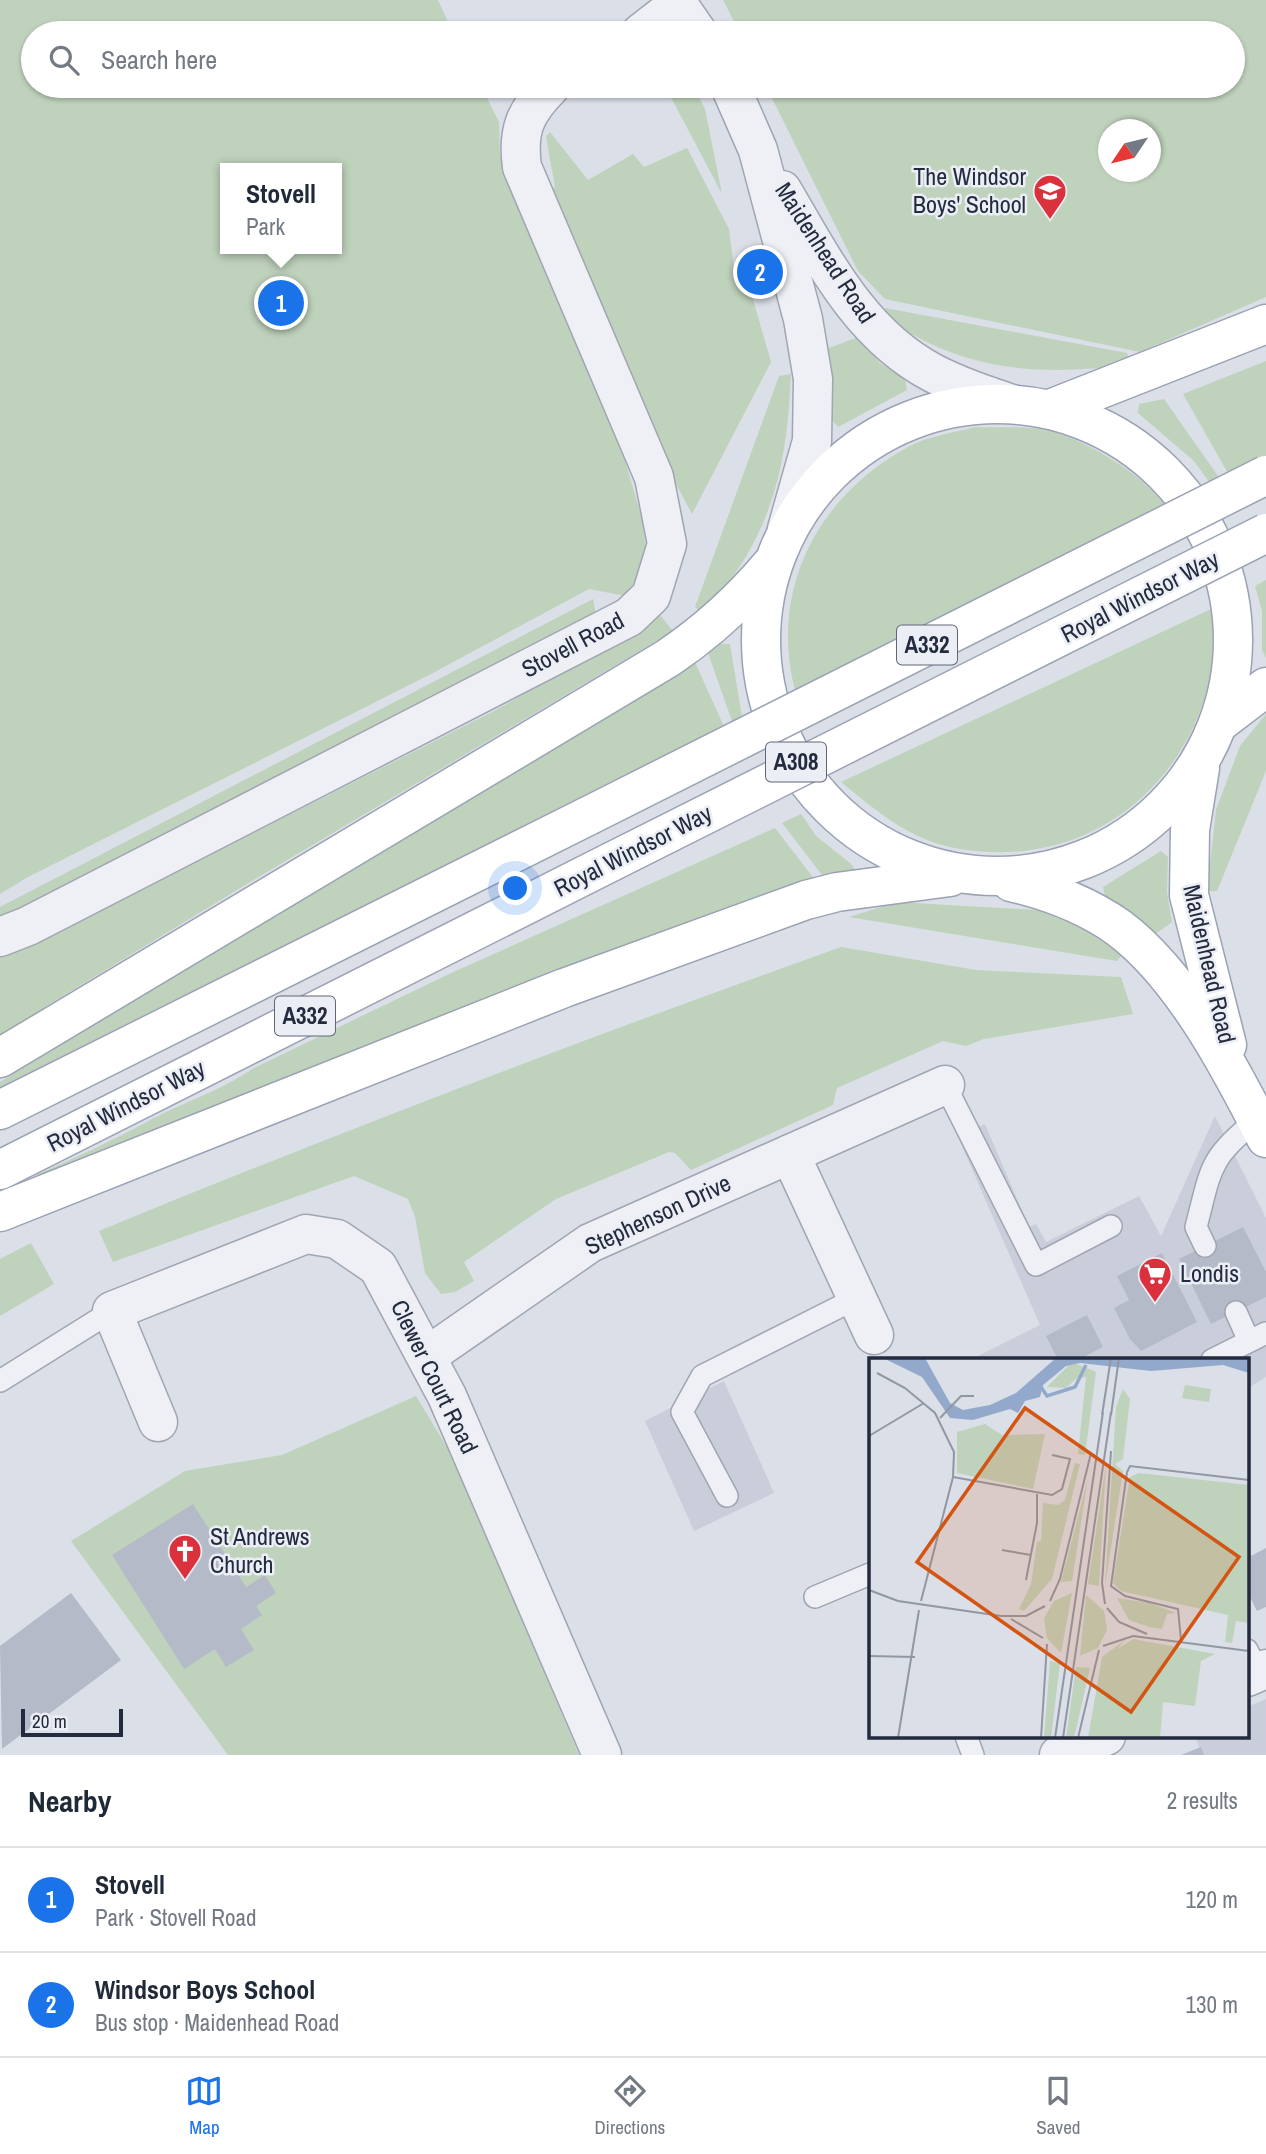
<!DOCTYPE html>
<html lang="en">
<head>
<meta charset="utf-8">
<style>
	body { margin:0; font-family:"Archivo Narrow",sans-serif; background:#f6f6f7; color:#1f2937 }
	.compass { position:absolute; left:1098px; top:119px; width:63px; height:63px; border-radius:50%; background:#fff; box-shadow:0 2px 5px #0004; rotate:235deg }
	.scale { position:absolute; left:21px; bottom:18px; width:102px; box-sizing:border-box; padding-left:7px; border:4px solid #242b3f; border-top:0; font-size:19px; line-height:24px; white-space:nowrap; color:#242b3f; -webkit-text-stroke:5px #ebeef5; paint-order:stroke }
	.you { position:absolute; left:516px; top:889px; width:24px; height:24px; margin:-18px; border:5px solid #fff; border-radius:50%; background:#1a73e8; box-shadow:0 0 0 10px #1a73e833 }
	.badge { display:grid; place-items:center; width:46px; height:46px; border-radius:50%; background:#1a73e8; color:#fff; font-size:23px; font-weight:700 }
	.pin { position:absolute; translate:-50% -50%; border:4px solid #fff; box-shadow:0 2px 7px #0006 }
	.popup { position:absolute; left:220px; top:163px; width:122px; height:91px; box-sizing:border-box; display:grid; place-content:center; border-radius:0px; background:#fff; filter:drop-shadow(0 2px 5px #0005); font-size:23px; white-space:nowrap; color:#747a83 }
	.popup b { font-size:26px; color:#1f2937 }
	.popup::after { content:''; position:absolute; left:50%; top:100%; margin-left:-14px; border:14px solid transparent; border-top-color:#fff }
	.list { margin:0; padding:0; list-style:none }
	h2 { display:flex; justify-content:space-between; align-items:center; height:91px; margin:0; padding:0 28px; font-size:30px }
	h2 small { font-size:23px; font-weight:400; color:#747a83 }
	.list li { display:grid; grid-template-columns:46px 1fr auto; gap:21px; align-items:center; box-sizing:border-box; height:105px; padding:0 28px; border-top:2px solid #e0e1e3 }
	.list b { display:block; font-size:26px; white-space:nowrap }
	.list p { margin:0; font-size:23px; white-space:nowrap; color:#747a83 }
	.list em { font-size:23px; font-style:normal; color:#747a83 }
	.icon { flex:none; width:38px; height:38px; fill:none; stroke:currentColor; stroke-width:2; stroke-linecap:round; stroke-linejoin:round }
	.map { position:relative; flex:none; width:1266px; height:1755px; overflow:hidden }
	.search { position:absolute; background:#fff; box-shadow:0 2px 5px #0004; left:21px; right:21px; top:21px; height:77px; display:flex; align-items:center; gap:18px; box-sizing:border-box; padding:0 24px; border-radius:38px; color:#747a83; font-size:26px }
	.sheet { height:301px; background:#fff }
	nav { display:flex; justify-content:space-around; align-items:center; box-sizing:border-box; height:98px; border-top:2px solid #e0e1e3; background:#fff; font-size:19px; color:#747a83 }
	nav a { display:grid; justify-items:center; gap:4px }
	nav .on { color:#1a73e8 }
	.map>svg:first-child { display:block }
</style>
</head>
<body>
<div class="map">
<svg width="1266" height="1755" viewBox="0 0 1266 1755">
	<rect width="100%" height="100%" fill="#dbdfe8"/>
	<!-- built -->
	<g fill="#c9ceda">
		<polygon points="1215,1116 1266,1218 1266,1377 1247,1389 1247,1360 972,1359 1040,1325 958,1137 985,1124 1029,1227 1036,1224 1046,1242 1139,1196 1161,1236"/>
		<polygon points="724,1381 774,1493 694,1531 645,1421"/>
		<polygon points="1266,1699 1266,1755 1202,1755 1195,1736 1247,1736 1247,1707"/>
	</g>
	<!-- green -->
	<g fill="#bfd2bc" fill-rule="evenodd">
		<path d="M 0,0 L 438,0 L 453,33 L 33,33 L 33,86 L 481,86 L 499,122 L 500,155 L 622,450 L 642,519 L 646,549 L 641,571 L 626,596 L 589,589 L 429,675 L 28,877 L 0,894 ZM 225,168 L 337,168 L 337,249 L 225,249 Z"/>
		<path d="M 723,0 L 1266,0 L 1266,297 L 1140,352 L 885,299 L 858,271 L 766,86 L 1233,86 L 1233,33 L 740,33 ZM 1108,130 L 1150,130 L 1150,172 L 1108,172 Z"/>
		<polygon points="665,86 693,86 705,109 722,194"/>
		<polygon points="550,132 588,180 633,154 644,167 687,148 729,229 736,285 752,296 771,362 692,514 656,446 545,195 555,187 546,137"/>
		<path d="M 885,308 L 1127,353 L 1131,365 C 1034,376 963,372 881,315 Z"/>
		<polygon points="858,337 880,363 905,379 907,390 838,427 832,420 824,350"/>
		<polygon points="1266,361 1266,456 1229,475 1183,394"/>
		<path d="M 791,374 C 787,470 770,543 702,613 L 695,607 L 779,376 Z"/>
		<polygon points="1164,399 1220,479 1210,483 1194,461 1138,413 1139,404"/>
		<path d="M 975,427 C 996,428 1019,426 1040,429 C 1080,435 1145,475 1167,508 L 796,694 C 768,592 816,497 908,447 C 927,436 954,433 975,427 Z"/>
		<polygon points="1266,580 1266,658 1262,650 1262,611 1255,586"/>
		<polygon points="593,599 597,620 0,925 0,907"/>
		<path d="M 1211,609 L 1213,618 C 1212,640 1214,666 1208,687 C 1177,801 1073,871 955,848 C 910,840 875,810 841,782 Z"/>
		<polygon points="660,615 673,631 242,887 48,1005 0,1039 0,955 188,866 496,710"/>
		<polygon points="721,644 730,644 742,717 733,724 708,653"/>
		<polygon points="694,660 726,731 0,1089 0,1082 152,985"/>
		<polygon points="1266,714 1266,771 1217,891 1207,891 1216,810 1240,746"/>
		<polygon points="801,814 816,836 850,863 858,873 829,884 782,823"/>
		<path d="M 775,828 L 819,885 L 40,1180 L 36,1175 C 73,1159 109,1142 145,1123 C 180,1103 219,1092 252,1069 L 449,974 Z"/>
		<polygon points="1161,851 1168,857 1167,892 1172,922 1154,935 1138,918 1105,897 1103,887"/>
		<polygon points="897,902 1037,910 1081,927 1122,955 1117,961 849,917"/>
		<path d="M 841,947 L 976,970 L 1121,977 L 1133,1014 L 984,1039 L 966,1046 L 943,1041 L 837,1088 L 833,1105 L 691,1170 L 675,1153 L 669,1152 L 556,1199 L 464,1262 L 474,1281 L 455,1292 L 441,1294 L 425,1273 L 415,1217 L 408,1199 L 354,1176 L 113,1262 L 99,1231 C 344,1130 592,1036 841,947 Z"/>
		<polygon points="31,1243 54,1284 0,1316 0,1259"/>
		<polygon points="416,1396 457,1464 579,1755 228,1755 71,1541 185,1471 282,1455"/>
	</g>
	<!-- building -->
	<g fill="#b5bac8">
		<polygon points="1243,1227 1266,1272 1266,1297 1211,1324 1179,1259"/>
		<polygon points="1162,1253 1197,1322 1141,1351 1130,1339 1114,1308 1129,1300 1117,1276"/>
		<polygon points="1087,1315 1103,1347 1078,1360 1058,1360 1046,1336"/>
		<polygon points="193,1504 246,1587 265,1575 276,1593 256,1606 262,1615 241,1629 254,1650 226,1667 215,1649 184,1669 112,1555"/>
		<polygon points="1266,1548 1266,1607 1257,1611 1247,1591 1247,1558"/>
		<polygon points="71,1593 121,1660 2,1749 0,1646"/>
		<polygon points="1201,1747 1204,1755 1181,1755"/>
	</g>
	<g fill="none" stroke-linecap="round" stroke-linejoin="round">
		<defs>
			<g id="service">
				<polyline points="945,1085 1036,1265 1111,1226"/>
				<path d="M 1205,1246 L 1196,1227 C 1211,1170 1208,1158 1257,1120"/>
				<polyline points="1236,1312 1249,1341"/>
				<polyline points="1212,1360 1266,1333"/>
				<polyline points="0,1381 112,1311"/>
				<polyline points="727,1496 682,1412 702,1376 857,1298"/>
				<polyline points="815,1597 870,1574"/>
				<polyline points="1247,1650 1258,1672"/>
				<polyline points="966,1736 973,1755"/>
			</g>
			<g id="minor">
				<polyline points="641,33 677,5"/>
				<path d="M 0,937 L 28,926 L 629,617 L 651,596 L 667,544 L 654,477 L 522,167 C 517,130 525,112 551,86"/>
				<polyline points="790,1154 874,1335"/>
				<polyline points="427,1356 590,1243 945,1085"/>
				<polyline points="158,1422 112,1311 306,1234 337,1239 378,1267 447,1396 602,1755"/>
				<polyline points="1247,1677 1266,1669"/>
				<polyline points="1059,1755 1106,1736"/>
			</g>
			<g id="tertiary">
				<polyline points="675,0 698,33"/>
				<polyline points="730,86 758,150 803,319 813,379 812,441 787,529"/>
				<path d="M 782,190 C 823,259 859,334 933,373 C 958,386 985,395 1012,404"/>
			</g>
			<g id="primary">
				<circle cx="997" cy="640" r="236"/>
				<polyline points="1050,409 1266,324"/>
				<polyline points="1219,723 1266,687"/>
				<polyline points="1200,768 1190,830 1189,895 1227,1045"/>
				<path d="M 1011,882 C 1049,891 1087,905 1119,928 C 1182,975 1231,1069 1266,1138"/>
				<path d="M 0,1058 L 668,658 C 708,631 740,602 771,565"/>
				<polyline points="0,1110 588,816"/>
				<polyline points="0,1170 611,862"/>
				<polyline points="0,1212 564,988 806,900 837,892 950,877"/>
			</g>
		</defs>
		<!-- service casing -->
		<use href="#service" stroke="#a0a5b2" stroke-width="24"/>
		<!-- minor casing -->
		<use href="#minor" stroke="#a0a5b2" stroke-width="41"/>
		<!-- tertiary casing -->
		<use href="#tertiary" stroke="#a0a5b2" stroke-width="41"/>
		<!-- primary casing -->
		<use href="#primary" stroke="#9aa2b4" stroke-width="41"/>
		<!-- service -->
		<use href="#service" stroke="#eef0f5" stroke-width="21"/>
		<!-- minor -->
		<use href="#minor" stroke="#eef0f5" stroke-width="38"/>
		<!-- tertiary -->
		<use href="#tertiary" stroke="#eef0f5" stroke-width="38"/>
		<!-- primary -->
		<use href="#primary" stroke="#fff" stroke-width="38"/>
		<defs>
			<g id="primary-bridge">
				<polyline points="588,816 1266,475"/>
				<polyline points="611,862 1266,533"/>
			</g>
		</defs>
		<!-- primary-bridge casing -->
		<use href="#primary-bridge" stroke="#9aa2b4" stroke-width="41" stroke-linecap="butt"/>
		<!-- primary-bridge -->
		<use href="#primary-bridge" stroke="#fff" stroke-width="38"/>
	</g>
	<!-- icons -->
	<defs>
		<symbol id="school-pin" viewBox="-11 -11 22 30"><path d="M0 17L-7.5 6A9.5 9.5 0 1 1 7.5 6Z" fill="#db313c" stroke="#ebeef5"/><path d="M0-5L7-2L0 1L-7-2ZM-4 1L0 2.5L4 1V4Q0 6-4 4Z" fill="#fff"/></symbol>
		<symbol id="supermarket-pin" viewBox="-11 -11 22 30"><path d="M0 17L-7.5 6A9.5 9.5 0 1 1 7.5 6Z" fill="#db313c" stroke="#ebeef5"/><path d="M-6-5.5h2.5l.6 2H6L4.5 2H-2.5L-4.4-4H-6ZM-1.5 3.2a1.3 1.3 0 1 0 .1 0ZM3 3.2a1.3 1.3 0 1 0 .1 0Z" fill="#fff"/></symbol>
		<symbol id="church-pin" viewBox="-11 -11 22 30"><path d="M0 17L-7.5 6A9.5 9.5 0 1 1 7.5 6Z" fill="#db313c" stroke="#ebeef5"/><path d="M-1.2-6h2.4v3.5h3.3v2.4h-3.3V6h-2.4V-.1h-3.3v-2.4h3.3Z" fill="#fff"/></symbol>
	</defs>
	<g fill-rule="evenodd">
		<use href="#school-pin" x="1031" y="172" width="38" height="52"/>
		<use href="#supermarket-pin" x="1136" y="1255" width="38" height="52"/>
		<use href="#church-pin" x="166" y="1532" width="38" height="52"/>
	</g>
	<g text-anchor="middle" stroke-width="5" stroke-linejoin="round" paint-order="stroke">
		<!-- shield labels -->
		<g fill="#ebeef5" stroke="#606676" stroke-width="2">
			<rect x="897" y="625.5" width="60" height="39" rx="5"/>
			<rect x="766" y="742.5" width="60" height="39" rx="5"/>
			<rect x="275" y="996.5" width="60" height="39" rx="5"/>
		</g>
		<g font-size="23" font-weight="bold" fill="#242b3f">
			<text x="927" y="653">A332</text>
			<text x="796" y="770">A308</text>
			<text x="305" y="1024">A332</text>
		</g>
		<!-- poi labels -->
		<g font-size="24" fill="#242b3f" stroke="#ebeef5" text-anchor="start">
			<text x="1026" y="185" text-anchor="end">The Windsor<tspan x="1026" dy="28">Boys' School</tspan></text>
			<text x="1180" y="1282">Londis</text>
			<text x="210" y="1545">St Andrews<tspan x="210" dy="28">Church</tspan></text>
		</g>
		<!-- street labels -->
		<g font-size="24" fill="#242b3f" stroke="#ebeef5">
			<text transform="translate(825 253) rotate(57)" y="8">Maidenhead Road</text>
			<text transform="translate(1140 597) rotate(-27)" y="8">Royal Windsor Way</text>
			<text transform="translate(573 645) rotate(-28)" y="8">Stovell Road</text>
			<text transform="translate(633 851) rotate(-27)" y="8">Royal Windsor Way</text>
			<text transform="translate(1209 964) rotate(77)" y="8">Maidenhead Road</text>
			<text transform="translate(126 1106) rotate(-27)" y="8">Royal Windsor Way</text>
			<text transform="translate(658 1215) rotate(-25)" y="8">Stephenson Drive</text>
			<text transform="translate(434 1377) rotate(64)" y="8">Clewer Court Road</text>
		</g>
	</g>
	<!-- overview -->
	<g transform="translate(869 1358)">
		<rect width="380" height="380" fill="#dbdfe8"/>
		<path d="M 203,4 L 227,14 L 216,97 L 209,96 L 217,19 L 208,20 L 197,30 L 178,29 ZM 316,27 L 342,31 L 340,44 L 313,40 ZM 254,31 L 261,41 L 254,101 L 246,106 L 254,113 L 236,228 L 247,49 ZM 116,66 L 133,77 L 176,76 L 164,131 L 88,115 L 88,74 ZM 206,105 L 211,106 L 183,221 L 155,253 L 150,251 L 162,226 L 168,184 L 172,183 L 174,145 L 189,147 L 196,142 ZM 237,106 L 230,228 L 219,226 ZM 270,115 L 380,127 L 380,265 L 367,263 L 363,285 L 356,284 L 359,257 L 252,233 L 244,225 L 261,119 ZM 219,120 L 203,223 L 192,224 ZM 203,235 L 192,295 L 178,280 L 175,260 L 185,243 ZM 217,237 L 235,253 L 238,272 L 229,290 L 211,298 ZM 248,240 L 281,245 L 307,255 L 298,256 L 293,271 L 280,269 L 260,262 ZM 257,281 L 248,291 L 264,281 L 346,296 L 332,303 L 326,348 L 294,344 L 291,380 L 219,380 L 233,299 ZM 181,303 L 191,305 L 182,380 L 175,380 ZM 207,309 L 221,310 L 205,380 L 197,380 Z" fill="#bfd2bc"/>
		<path d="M 0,0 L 56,0 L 81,45 L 94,52 L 121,47 L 147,35 L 187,0 L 380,0 L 380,15 L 354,7 L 282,13 L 211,5 L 197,8 L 174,27 L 171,39 L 156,43 L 149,55 L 141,51 L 104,62 L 81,60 L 53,19 L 14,0 Z" fill="#92a9cc"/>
		<path fill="none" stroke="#92a9cc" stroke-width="3.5" d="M 172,29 L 178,38 L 206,29 L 217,7"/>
		<path fill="none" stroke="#9297a4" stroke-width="2" d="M 8,15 L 36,30 L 66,55 L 85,94 L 84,119 L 52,243M 233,57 L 242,0M 242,57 L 250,0M 71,60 L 92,38 L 105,38M 0,78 L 55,45M 84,119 L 183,137 L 193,131 L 201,101 L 183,97M 133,192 L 162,197M 157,222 L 168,165 L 168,136M 0,232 L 29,243 L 132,258 L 157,258 L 176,248M 181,243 L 191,221 L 222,95M 236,246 L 233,225 L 242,93M 238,250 L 250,264 L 278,276M 142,261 L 174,280M 312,282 L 309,251 L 256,238 L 242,228 L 258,114 L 261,108 L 380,122M 234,288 L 264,278 L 380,293M 0,298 L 46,299M 29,380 L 50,252M 172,380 L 178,286M 186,380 L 234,54M 194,380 L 242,54M 209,380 L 230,292"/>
		<path fill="#d45411" fill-opacity="0.15" stroke="#d45411" stroke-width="3.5" d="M 156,50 L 370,199 L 262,354 L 48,204 Z"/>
		<rect width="380" height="380" fill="none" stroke="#242b3f" stroke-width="3.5"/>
	</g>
</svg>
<svg class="compass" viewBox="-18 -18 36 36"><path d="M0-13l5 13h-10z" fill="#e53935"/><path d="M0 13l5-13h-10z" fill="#747a83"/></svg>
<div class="scale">20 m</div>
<div class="you"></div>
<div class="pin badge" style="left:281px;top:303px">1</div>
<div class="popup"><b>Stovell</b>Park</div>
<div class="pin badge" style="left:760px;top:272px">2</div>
<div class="search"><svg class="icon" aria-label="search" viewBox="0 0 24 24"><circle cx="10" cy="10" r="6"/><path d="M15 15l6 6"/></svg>Search here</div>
</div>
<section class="sheet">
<h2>Nearby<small>2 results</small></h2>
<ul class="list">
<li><span class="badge">1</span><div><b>Stovell</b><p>Park · Stovell Road</p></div><em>120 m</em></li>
<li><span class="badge">2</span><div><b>Windsor Boys School</b><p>Bus stop · Maidenhead Road</p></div><em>130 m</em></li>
</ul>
</section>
<nav>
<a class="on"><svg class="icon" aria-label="map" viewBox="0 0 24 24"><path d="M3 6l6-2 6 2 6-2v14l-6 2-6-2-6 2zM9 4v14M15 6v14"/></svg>Map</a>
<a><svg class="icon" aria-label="directions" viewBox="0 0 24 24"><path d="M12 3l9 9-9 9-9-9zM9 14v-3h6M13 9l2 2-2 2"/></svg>Directions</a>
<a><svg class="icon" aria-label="saved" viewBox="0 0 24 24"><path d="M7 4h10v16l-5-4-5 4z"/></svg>Saved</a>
</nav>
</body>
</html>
